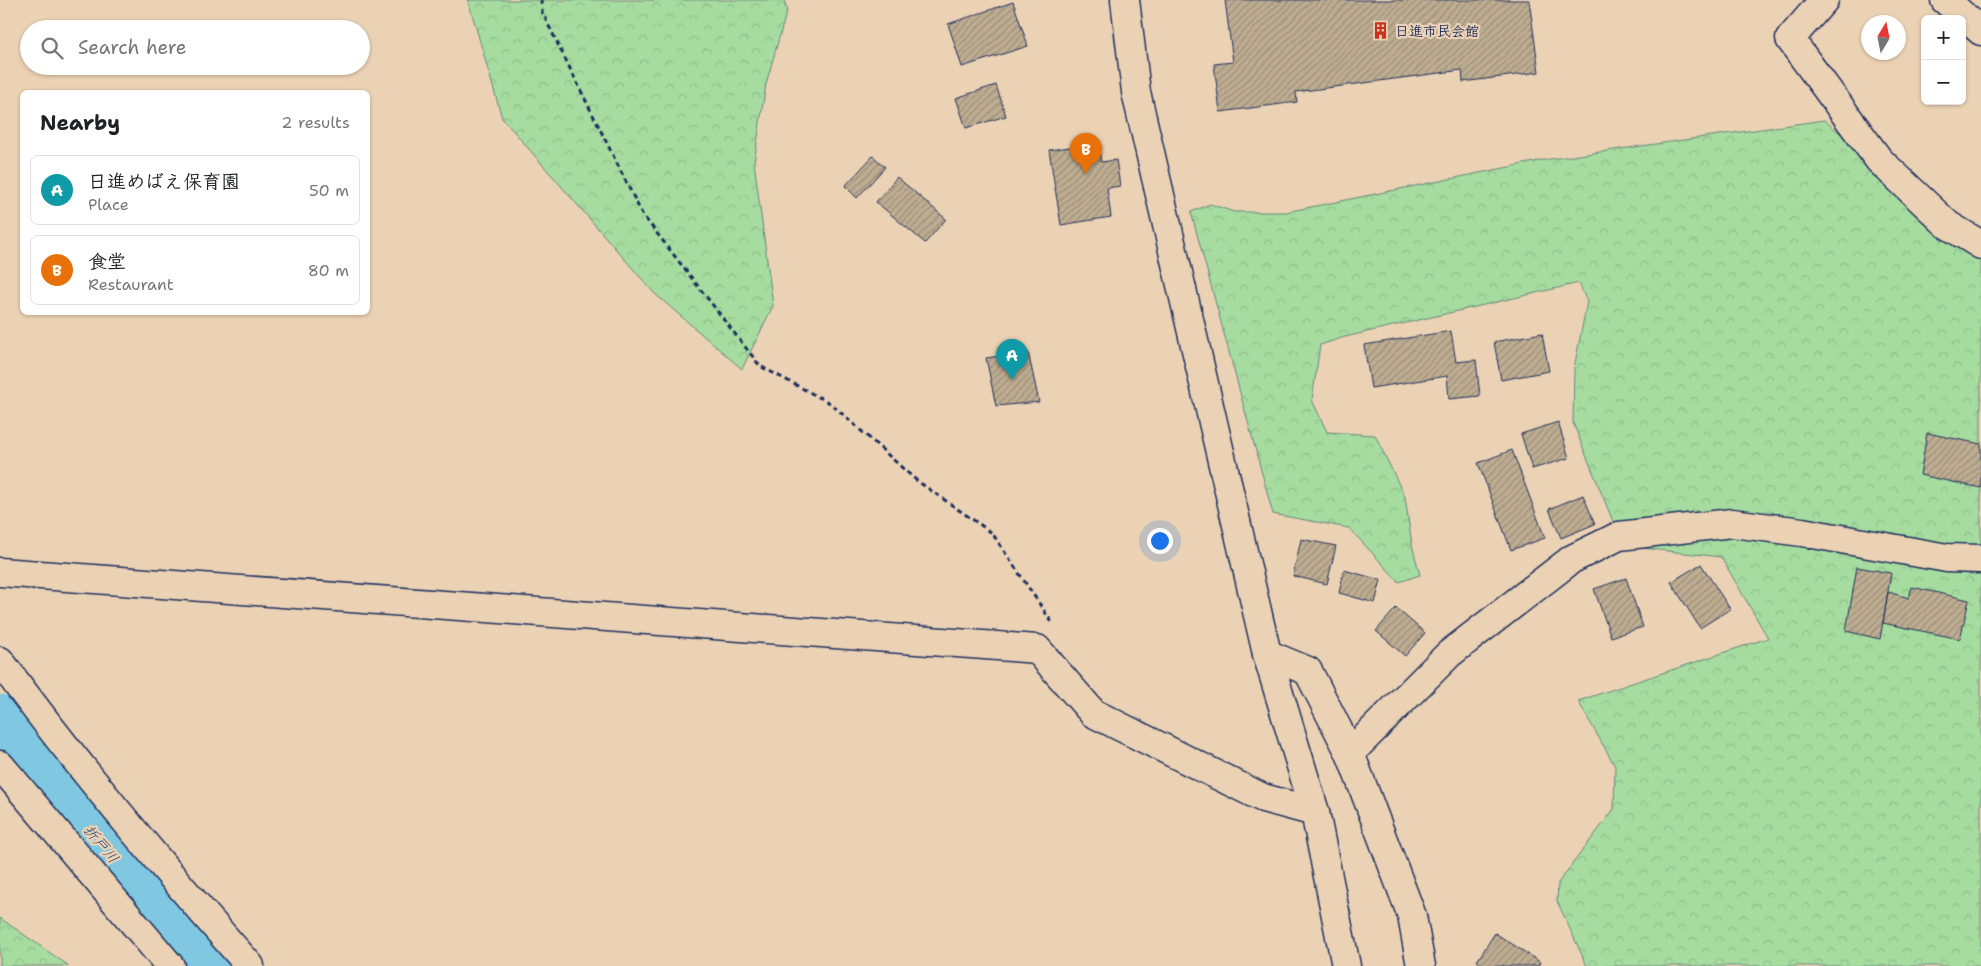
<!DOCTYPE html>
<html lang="en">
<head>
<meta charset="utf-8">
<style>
	body { margin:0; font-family:"Shantell Sans","Klee One",sans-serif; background:#f2f2f2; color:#202124 }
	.controls { position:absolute; right:15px; top:15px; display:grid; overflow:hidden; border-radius:8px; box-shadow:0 1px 4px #0004 }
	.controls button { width:45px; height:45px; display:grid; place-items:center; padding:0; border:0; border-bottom:1px solid #e0e0e0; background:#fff; color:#202124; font:25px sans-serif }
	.compass { position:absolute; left:1861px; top:15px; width:45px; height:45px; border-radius:50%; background:#fff; box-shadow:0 1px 4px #0004; rotate:10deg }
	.you { position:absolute; left:1159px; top:540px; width:18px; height:18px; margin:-12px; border:4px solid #fff; border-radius:50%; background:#1a73e8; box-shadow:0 0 0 8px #1a73e833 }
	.badge { display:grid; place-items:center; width:32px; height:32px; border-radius:50%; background:#0b8043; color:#fff; font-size:16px; font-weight:700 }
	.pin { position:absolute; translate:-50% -41px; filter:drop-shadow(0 1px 2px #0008) }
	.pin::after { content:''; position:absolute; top:26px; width:18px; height:15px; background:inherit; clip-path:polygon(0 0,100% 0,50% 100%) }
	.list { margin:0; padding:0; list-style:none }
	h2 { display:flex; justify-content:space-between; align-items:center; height:65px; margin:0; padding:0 20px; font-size:21px }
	h2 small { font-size:16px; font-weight:400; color:#757577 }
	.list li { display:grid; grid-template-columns:32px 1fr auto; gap:15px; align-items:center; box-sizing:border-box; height:70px; margin:0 10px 10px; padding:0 10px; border:1px solid #e0e0e0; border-radius:8px }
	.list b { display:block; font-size:19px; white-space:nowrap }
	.list p { margin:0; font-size:16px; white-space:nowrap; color:#757577 }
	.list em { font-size:16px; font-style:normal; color:#757577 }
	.icon { flex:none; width:28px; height:28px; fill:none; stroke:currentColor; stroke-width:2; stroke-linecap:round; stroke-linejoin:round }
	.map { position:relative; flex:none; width:1981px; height:966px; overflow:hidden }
	.search { position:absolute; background:#fff; box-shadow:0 1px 4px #0004; left:20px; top:20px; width:350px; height:55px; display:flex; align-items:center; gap:12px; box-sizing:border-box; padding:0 18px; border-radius:28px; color:#757577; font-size:19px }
	.panel { position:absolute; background:#fff; box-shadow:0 1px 4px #0004; left:20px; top:90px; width:350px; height:225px; border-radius:8px }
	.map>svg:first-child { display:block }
</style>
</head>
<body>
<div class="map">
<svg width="1981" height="966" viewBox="0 0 1981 966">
	<defs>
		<pattern id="forest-crowns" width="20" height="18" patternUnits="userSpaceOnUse" patternTransform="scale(1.25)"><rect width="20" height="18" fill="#a6dc9f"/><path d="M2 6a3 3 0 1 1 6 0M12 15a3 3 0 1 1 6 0" fill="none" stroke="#8ebd8b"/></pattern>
		<pattern id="building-hatch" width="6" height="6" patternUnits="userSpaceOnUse" patternTransform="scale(1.25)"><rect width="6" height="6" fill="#bead91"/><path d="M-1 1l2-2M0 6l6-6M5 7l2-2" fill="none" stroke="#9a8d7a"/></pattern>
	</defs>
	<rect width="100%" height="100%" fill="#ecd2b4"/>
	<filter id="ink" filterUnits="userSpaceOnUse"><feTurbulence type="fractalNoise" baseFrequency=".02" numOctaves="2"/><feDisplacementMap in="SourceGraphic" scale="10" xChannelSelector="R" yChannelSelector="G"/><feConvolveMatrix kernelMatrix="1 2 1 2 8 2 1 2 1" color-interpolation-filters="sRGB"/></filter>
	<g filter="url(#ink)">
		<!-- forest -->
		<g fill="url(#forest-crowns)" stroke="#60867e">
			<polygon points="468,0 784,0 787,10 766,84 754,162 773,306 742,369 654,293 502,118"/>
			<polygon points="1824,120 1981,248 1981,966 1587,966 1557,901 1558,883 1614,809 1615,766 1578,701 1768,638 1721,557 1623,546 1573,423 1574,368 1587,302 1579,283 1345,337 1320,345 1312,400 1327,432 1375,435 1405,497 1412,545 1420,575 1399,582 1349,528 1273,514 1191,212 1210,204 1234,212 1286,212 1544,160"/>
			<polygon points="0,918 69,966 0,966"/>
		</g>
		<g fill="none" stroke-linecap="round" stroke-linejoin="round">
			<!-- river -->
			<polyline stroke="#80c7e1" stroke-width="54" points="0,722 202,966"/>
		</g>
		<!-- building -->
		<g fill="url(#building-hatch)" stroke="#1b2f5e">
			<polygon points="1225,0 1529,0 1539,72 1463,82 1462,70 1296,92 1297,102 1220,112 1214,64 1233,62"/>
			<polygon points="1013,2 1028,46 962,67 948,24"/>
			<polygon points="996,85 1006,116 966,128 956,98"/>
			<polygon points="1098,143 1101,162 1116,160 1120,186 1107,188 1111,217 1061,225 1049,150"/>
			<polygon points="873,156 885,167 857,198 845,186"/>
			<polygon points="897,177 946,219 925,243 876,202"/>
			<polygon points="1451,331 1456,362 1476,360 1480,396 1449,399 1447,376 1371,388 1364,345"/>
			<polygon points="1542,333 1549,371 1501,380 1494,342"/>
			<polygon points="1028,352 1039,402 996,406 986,358"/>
			<polygon points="1558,422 1569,458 1532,469 1521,434"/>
			<polygon points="1927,433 1981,444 1981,488 1920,475"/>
			<polygon points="1512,450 1545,538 1511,550 1478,463"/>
			<polygon points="1583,495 1595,524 1561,538 1549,509"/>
			<polygon points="1301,539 1336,546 1327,584 1293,576"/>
			<polygon points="1701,564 1730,609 1700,628 1671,582"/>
			<polygon points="1857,567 1891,573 1880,639 1846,631"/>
			<polygon points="1344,570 1381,580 1375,603 1339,593"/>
			<polygon points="1626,578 1643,627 1611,637 1594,589"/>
			<polygon points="1912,587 1969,600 1960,639 1883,623 1888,592 1909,598"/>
			<polygon points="1396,608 1425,633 1405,656 1376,631"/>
			<polygon points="1495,933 1540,962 1538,966 1484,966 1477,961"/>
		</g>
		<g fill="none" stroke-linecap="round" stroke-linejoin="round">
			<defs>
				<g id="minor">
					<polyline points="1125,0 1136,92 1267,654 1315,812 1346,966"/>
					<polyline points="1824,0 1790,39 1879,160 1948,225 1981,245"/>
					<polyline points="1945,0 1981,31"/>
					<polyline points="0,572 1037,649 1093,713 1263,798 1315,812"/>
					<polyline points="1267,654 1308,671 1350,753"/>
					<path d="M 0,661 C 78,767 163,868 250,966"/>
					<polyline points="0,765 170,966"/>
					<polyline points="1421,966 1412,916 1350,753 1449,654 1572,559 1619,536 1732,523 1802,532 1947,558 1981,559"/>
				</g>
			</defs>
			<!-- minor casing -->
			<use href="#minor" stroke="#1b2f5e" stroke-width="31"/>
			<!-- path -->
			<polyline stroke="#1b2f5e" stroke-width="3" stroke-dasharray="5 4" stroke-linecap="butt" points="541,0 542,12 642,214 760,366 830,403 916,480 992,533 1053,624"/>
			<!-- minor -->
			<use href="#minor" stroke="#ecd2b4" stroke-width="28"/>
		</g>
	</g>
	<!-- icons -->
	<defs>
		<symbol id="building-bare" viewBox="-9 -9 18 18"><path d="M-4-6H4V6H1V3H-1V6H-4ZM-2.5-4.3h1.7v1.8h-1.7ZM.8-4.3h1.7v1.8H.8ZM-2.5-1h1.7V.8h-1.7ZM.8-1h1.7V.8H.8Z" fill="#c8321e" stroke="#ecd2b4" stroke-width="2.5" paint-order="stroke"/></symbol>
	</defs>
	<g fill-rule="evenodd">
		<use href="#building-bare" x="1368" y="18" width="25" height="25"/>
	</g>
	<g text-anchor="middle" stroke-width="4.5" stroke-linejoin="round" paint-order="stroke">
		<!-- poi labels -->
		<g font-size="14" font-weight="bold" fill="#1b2f5e" stroke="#ecd2b4" text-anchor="start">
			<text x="1395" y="36">日進市民会館</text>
		</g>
		<!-- water labels -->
		<g font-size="15" font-style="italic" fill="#2a4672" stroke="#ecd2b4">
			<text transform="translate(101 844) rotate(50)" y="5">折戸川</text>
		</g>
	</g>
</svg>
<div class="controls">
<button>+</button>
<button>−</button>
</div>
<svg class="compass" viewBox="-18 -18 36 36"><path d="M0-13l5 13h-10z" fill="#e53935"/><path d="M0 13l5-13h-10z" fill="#757577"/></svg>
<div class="you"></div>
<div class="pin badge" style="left:1012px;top:380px;background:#0f9aa8">A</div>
<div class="pin badge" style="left:1086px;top:174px;background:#e8710a">B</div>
<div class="search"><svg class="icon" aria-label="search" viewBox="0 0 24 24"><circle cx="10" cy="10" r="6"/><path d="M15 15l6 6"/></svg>Search here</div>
<section class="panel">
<h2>Nearby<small>2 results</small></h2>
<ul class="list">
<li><span class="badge" style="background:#0f9aa8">A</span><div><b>日進めばえ保育園</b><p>Place</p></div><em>50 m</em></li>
<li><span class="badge" style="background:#e8710a">B</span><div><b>食堂</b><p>Restaurant</p></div><em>80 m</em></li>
</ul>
</section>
</div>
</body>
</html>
